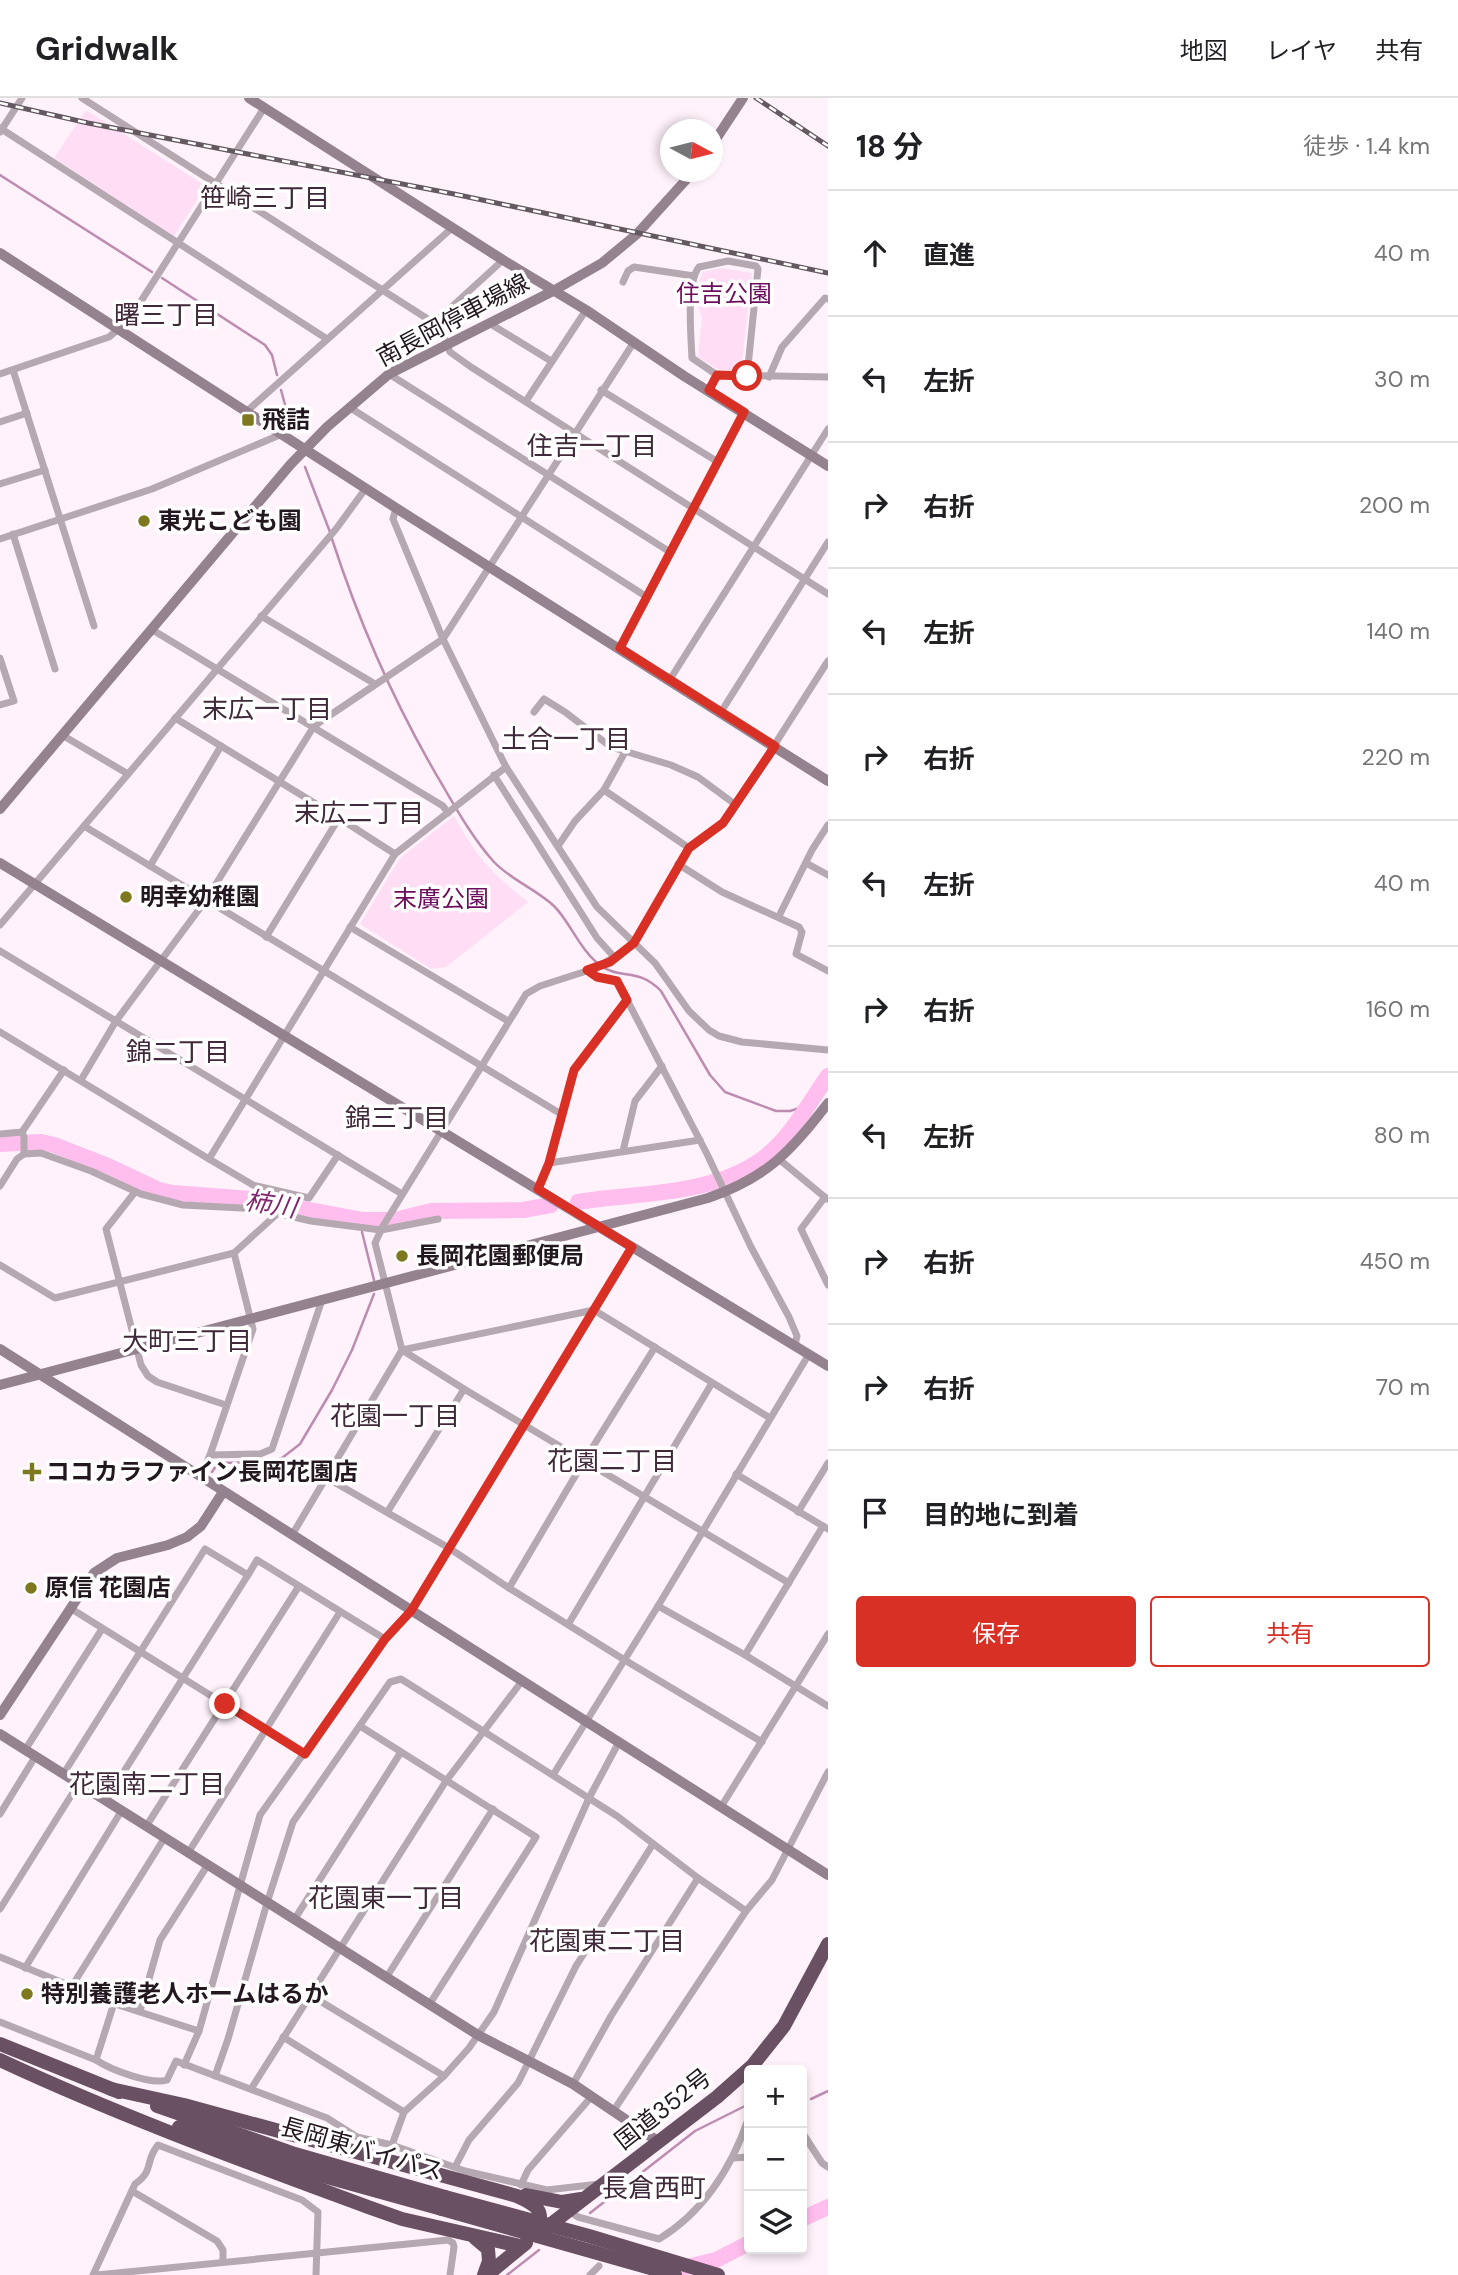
<!DOCTYPE html>
<html lang="ja">
<head>
<meta charset="utf-8">
<style>
	body { margin:0; font-family:"DM Sans","Noto Sans JP",sans-serif; background:#f6f6f6; color:#202124 }
	.controls { position:absolute; right:21px; bottom:21px; display:grid; overflow:hidden; border-radius:7px; box-shadow:0 4px 10px #0003 }
	.controls button { width:63px; height:63px; display:grid; place-items:center; padding:0; border:0; border-bottom:2px solid #e0e0e0; background:#fff; color:#202124; font:35px sans-serif }
	.compass { position:absolute; left:660px; top:21px; width:63px; height:63px; border-radius:50%; background:#fff; box-shadow:0 4px 10px #0003; rotate:97deg }
	.stop { position:absolute; width:21px; height:21px; margin:-16px; border:5px solid #d93025; border-radius:50%; background:#fff }
	.stop.end { background:#d93025; border-color:#fff; box-shadow:0 2px 7px #0008 }
	.list { margin:0; padding:0; list-style:none }
	h2 { display:flex; justify-content:space-between; align-items:center; height:91px; margin:0; padding:0 28px; font-size:30px }
	h2 small { font-size:23px; font-weight:400; color:#757577 }
	.list li { display:grid; grid-template-columns:46px 1fr auto; gap:21px; align-items:center; box-sizing:border-box; height:126px; padding:0 28px; border-top:2px solid #e0e0e0 }
	.list b { display:block; font-size:26px; white-space:nowrap }
	.list em { font-size:23px; font-style:normal; color:#757577 }
	.actions { display:flex; gap:14px; padding:21px 28px }
	.actions a { flex:1; padding:16px 0; border:2px solid #d93025; border-radius:7px; text-align:center; font-size:24px; color:#d93025 }
	.actions .main { background:#d93025; color:#fff }
	.icon { flex:none; width:38px; height:38px; fill:none; stroke:currentColor; stroke-width:2; stroke-linecap:round; stroke-linejoin:round }
	.map { position:relative; flex:none; width:828px; height:2177px; overflow:hidden }
	header { display:flex; align-items:center; gap:42px; box-sizing:border-box; height:98px; padding:0 35px; background:#fff; border-bottom:2px solid #e0e0e0 }
	header strong { font-size:33px }
	nav { display:flex; gap:38px; margin-inline-start:auto; font-size:24px }
	main { display:flex }
	aside { flex:1; background:#fff }
	.map>svg:first-child { display:block }
</style>
</head>
<body>
<header>
<strong>Gridwalk</strong>
<nav><a>地図</a><a>レイヤ</a><a>共有</a></nav>
</header>
<main>
<div class="map">
<svg width="828" height="2177" viewBox="0 0 828 2177">
	<rect width="100%" height="100%" fill="#fff2fb"/>
	<!-- green -->
	<g fill="#ffdef5">
		<polygon points="86,12 206,88 174,138 54,60"/>
		<polygon points="721,170 752,175 741,273 719,272 698,259 702,219 698,208 700,181 703,174"/>
		<path d="M 454,718 C 476,758 492,776 528,804 L 446,869 L 431,871 L 360,826 L 400,760 Z"/>
	</g>
	<g fill="none" stroke-linecap="round" stroke-linejoin="round">
		<!-- stream -->
		<g stroke="#bd8cb0" stroke-width="2.5">
			<polyline points="0,77 152,174"/>
			<polyline points="162,180 265,247 272,257 277,277"/>
			<polyline points="281,292 290,325"/>
			<polyline points="305,369 330,434"/>
			<path d="M 332,441 C 360,527 397,611 443,688 C 458,714 474,742 494,764 C 511,782 536,791 554,808 C 570,824 578,848 595,863 C 619,885 636,867 661,893 L 710,977 L 725,994 L 776,1013 L 790,1013 L 806,1008"/>
			<polyline points="363,1125 363,1122"/>
			<polyline points="362,1134 374,1182"/>
			<polyline points="212,1374 218,1365 269,1364 282,1360 300,1346 332,1292 352,1252 374,1196"/>
			<polyline points="811,2001 828,1993"/>
			<polyline points="590,2115 695,2033 749,2006"/>
			<polyline points="507,2177 539,2152"/>
		</g>
		<!-- river -->
		<g stroke="#ffbeed" stroke-width="16">
			<polyline points="0,1046 41,1044 54,1047 108,1068 159,1092 173,1095 251,1101 363,1122 395,1122 431,1113 523,1112 551,1107"/>
			<path d="M 578,1104 C 645,1093 732,1099 781,1044 C 798,1026 813,999 828,978"/>
			<polyline points="802,2121 828,2109"/>
			<polyline points="683,2170 716,2162 749,2145"/>
		</g>
		<!-- street -->
		<g stroke="#b5a8b1" stroke-width="7">
			<polyline points="82,0 434,225 444,239 450,254 471,269 828,496"/>
			<polyline points="0,30 327,241"/>
			<polyline points="0,34 22,0"/>
			<polyline points="623,184 628,173 634,169 694,178"/>
			<polyline points="434,225 503,162"/>
			<polyline points="489,225 551,263"/>
			<polyline points="13,272 94,528"/>
			<polyline points="0,276 109,239 129,222 264,10"/>
			<polyline points="389,276 670,454"/>
			<path d="M 747,278 L 758,171 L 756,168 L 728,163 L 699,169 C 686,185 691,239 692,260 L 717,277 L 828,279"/>
			<polyline points="769,279 782,249 825,200 828,201"/>
			<polyline points="601,292 718,364"/>
			<polyline points="526,303 586,212"/>
			<polyline points="349,309 647,499"/>
			<polyline points="247,313 452,130"/>
			<polyline points="0,324 27,315"/>
			<polyline points="0,386 45,372"/>
			<polyline points="396,410 393,421 443,541 506,669 597,809 655,865 689,913 709,932 719,938 742,944 828,952"/>
			<polyline points="13,436 55,571"/>
			<polyline points="0,441 152,391 282,336"/>
			<polyline points="261,518 375,586"/>
			<polyline points="151,531 443,708 448,715"/>
			<polyline points="620,550 744,314"/>
			<polyline points="0,560 14,603 0,607"/>
			<polyline points="669,583 828,331"/>
			<polyline points="534,614 544,601 565,614 611,649 671,667 698,679 736,707"/>
			<polyline points="721,614 828,444"/>
			<polyline points="175,620 339,720 395,756"/>
			<polyline points="62,637 128,676"/>
			<polyline points="494,677 597,840 615,860"/>
			<polyline points="604,692 689,750"/>
			<polyline points="84,728 561,1016"/>
			<polyline points="558,748 575,723 604,692 625,654"/>
			<polyline points="806,765 828,777"/>
			<polyline points="678,766 722,794 799,829 802,834 796,856 828,873"/>
			<polyline points="150,768 221,648"/>
			<polyline points="779,818 812,752 828,727"/>
			<polyline points="0,827 336,431 366,390"/>
			<polyline points="350,829 508,923"/>
			<polyline points="266,839 339,720"/>
			<polyline points="0,853 402,1096"/>
			<polyline points="587,872 597,879 617,883 625,898 707,1056 751,1149 789,1219 797,1238 795,1247"/>
			<polyline points="0,934 209,1061 395,756 506,669"/>
			<polyline points="81,982 116,923 206,802 314,628 443,541 634,244"/>
			<polyline points="0,1036 22,1034"/>
			<polyline points="623,1053 635,1003 662,968"/>
			<polyline points="24,1056 24,1039 22,1034 64,972"/>
			<polyline points="209,1061 253,1087 309,1100 338,1057"/>
			<polyline points="780,1062 827,1101"/>
			<polyline points="549,1065 700,1042"/>
			<polyline points="0,1088 17,1061 24,1056 41,1055 91,1073 141,1096 183,1107 259,1111 311,1123 381,1132 438,1121"/>
			<polyline points="538,1091 549,1065 574,972 627,902"/>
			<polyline points="135,1094 106,1131 141,1267 148,1278 157,1284 226,1307"/>
			<polyline points="825,1099 801,1131 828,1187"/>
			<polyline points="0,1167 55,1200 234,1155 277,1116"/>
			<polyline points="210,1357 260,1356 272,1351 322,1202"/>
			<polyline points="736,1376 828,1431"/>
			<polyline points="200,1379 210,1357 253,1231 234,1155"/>
			<polyline points="327,1380 449,1450 509,1490 623,1561 762,1644"/>
			<polyline points="388,1413 464,1291"/>
			<polyline points="798,1414 828,1365"/>
			<polyline points="292,1437 402,1252 594,1212 770,1320"/>
			<polyline points="789,1485 464,1291 402,1252 375,1145 383,1128 526,896 540,888 596,870 627,851 634,845 689,750 723,725 731,715 828,563"/>
			<polyline points="509,1490 584,1363 655,1249"/>
			<polyline points="658,1508 745,1557 828,1608"/>
			<polyline points="70,1510 305,1656"/>
			<polyline points="569,1525 712,1285"/>
			<polyline points="745,1557 823,1428"/>
			<polyline points="360,1628 536,1739 429,1907"/>
			<polyline points="25,1652 102,1531"/>
			<polyline points="64,1675 205,1451 248,1477 257,1462 385,1541"/>
			<polyline points="553,1677 658,1508 809,1256"/>
			<polyline points="106,1702 248,1477"/>
			<polyline points="721,1709 828,1536"/>
			<polyline points="0,1716 35,1659"/>
			<polyline points="147,1727 299,1488"/>
			<polyline points="188,1755 340,1514"/>
			<polyline points="0,1811 79,1685"/>
			<polyline points="294,1822 401,1654"/>
			<polyline points="0,1859 112,1905 199,1933"/>
			<polyline points="25,1870 122,1712"/>
			<polyline points="386,1880 493,1711"/>
			<polyline points="72,1888 165,1739"/>
			<polyline points="310,1897 444,1978"/>
			<polyline points="140,1913 160,1842 207,1768"/>
			<path d="M 0,1924 L 96,1962 C 111,1972 151,1987 167,1982 L 176,1963 L 327,2020 L 357,2039 L 392,2047 L 465,2073 L 547,2092 L 599,2086"/>
			<polyline points="283,1939 404,2014"/>
			<polyline points="96,1962 114,1905"/>
			<polyline points="184,1967 199,1933 260,1717 385,1541 411,1513 632,1149"/>
			<polyline points="215,1978 228,1941 267,1805 293,1724 390,1584 401,1581 409,1586 617,1718 698,1780 746,1813"/>
			<polyline points="573,1986 611,1918 698,1780"/>
			<polyline points="251,1991 446,1683 522,1583"/>
			<polyline points="614,2012 746,1813 772,1782 828,1674"/>
			<polyline points="802,2034 822,2065 828,2069"/>
			<polyline points="392,2047 404,2014 444,1978 469,1950 494,1914 589,1700 619,1644"/>
			<polyline points="733,2060 749,2059"/>
			<polyline points="455,2069 469,2042 518,1985 576,1868 653,1746"/>
			<polyline points="521,2087 528,2072 592,1998"/>
			<polyline points="132,2093 217,2143 223,2152 223,2164"/>
			<path d="M 569,2113 L 578,2119 L 659,2141 C 705,2113 732,2069 749,2019"/>
			<path d="M 93,2177 L 135,2086 C 155,2072 144,2064 158,2047 L 302,2102 L 318,2114 L 316,2177"/>
			<polyline points="97,2177 448,2142 453,2145 454,2149 450,2177"/>
			<polyline points="590,2177 599,2168"/>
		</g>
		<!-- secondary -->
		<g stroke="#94828f" stroke-width="10">
			<polyline points="249,0 503,162 586,212 684,278 828,368"/>
			<polyline points="712,47 743,0"/>
			<polyline points="0,155 396,410 828,683"/>
			<polyline points="0,711 290,367 327,329 389,276 553,193 602,165 637,136 693,74"/>
			<polyline points="0,765 828,1268"/>
			<polyline points="0,1251 828,1777"/>
			<path d="M 0,1287 L 708,1100 C 768,1079 790,1054 828,1005"/>
			<polyline points="0,1617 94,1475 117,1460 168,1447 187,1439 201,1428 223,1394"/>
			<polyline points="0,1636 478,1937 573,1986 659,2044"/>
		</g>
		<!-- highway -->
		<g stroke="#695062" stroke-width="14">
			<polyline points="0,1946 119,1994"/>
			<path d="M 0,1962 C 120,2018 244,2063 368,2109 L 402,2121 L 520,2148"/>
			<path d="M 111,1991 L 184,2007 L 517,2098 C 535,2106 546,2112 537,2133"/>
			<polyline points="157,2008 295,2056 445,2099"/>
			<polyline points="179,2029 327,2079 442,2111"/>
			<polyline points="526,2097 562,2104 581,2101"/>
			<polyline points="542,2133 717,1999 752,1968 784,1928 828,1846"/>
			<polyline points="475,2140 488,2151 489,2163 484,2177"/>
			<polyline points="487,2177 526,2145"/>
		</g>
		<defs>
			<g id="rail">
				<polyline points="756,0 828,48"/>
				<polyline points="0,5 88,25 454,96 828,175"/>
			</g>
		</defs>
		<!-- rail casing -->
		<use href="#rail" stroke="#655961" stroke-width="5"/>
		<!-- rail -->
		<use href="#rail" stroke="#fff" stroke-width="2.5" stroke-dasharray="8" stroke-linecap="butt"/>
		<!-- highway-bridge -->
		<g stroke="#695062" stroke-width="14">
			<polyline points="445,2099 589,2138 718,2177"/>
			<polyline points="442,2111 675,2177"/>
		</g>
	</g>
	<g fill="none" stroke-linecap="round" stroke-linejoin="round">
		<!-- route -->
		<polyline stroke="#d93025" stroke-width="9" points="225,1606 305,1656 385,1541 411,1513 632,1149 538,1091 549,1065 574,972 627,902 617,883 597,879 587,872 610,864 634,845 689,750 723,725 775,648 620,550 744,314 709,292 717,277 747,278"/>
	</g>
	<!-- markers -->
	<g fill="#7e781e" stroke="#fff" stroke-width="2.5">
		<rect x="241" y="315" width="14" height="14" rx="3.5"/>
		<circle cx="144" cy="423" r="7"/>
		<circle cx="126" cy="799" r="7"/>
		<circle cx="402" cy="1158" r="7"/>
		<path d="M28.5 1363.5h7v7h7v7h-7v7h-7v-7h-7v-7h7z"/>
		<circle cx="31" cy="1490" r="7"/>
		<circle cx="27" cy="1896" r="7"/>
	</g>
	<g text-anchor="middle" stroke-width="7" stroke-linejoin="round" paint-order="stroke">
		<!-- park labels -->
		<g font-size="24" fill="#6b0d5b" stroke="#fff">
			<text x="724" y="204">住吉公園</text>
			<text x="441" y="809">末廣公園</text>
		</g>
		<!-- street labels -->
		<g font-size="24" fill="#231820" stroke="#fff">
			<text transform="translate(453 222) rotate(-28)" y="8">南長岡停車場線</text>
			<text transform="translate(663 2011) rotate(-38)" y="8">国道352号</text>
			<text transform="translate(362 2051) rotate(16)" y="8">長岡東バイパス</text>
		</g>
		<!-- poi labels -->
		<g font-size="24" font-weight="bold" fill="#231820" stroke="#fff" text-anchor="start">
			<text x="262" y="330">飛詰</text>
			<text x="158" y="431">東光こども園</text>
			<text x="140" y="807">明幸幼稚園</text>
			<text x="416" y="1166">長岡花園郵便局</text>
			<text x="46" y="1382">ココカラファイン長岡花園店</text>
			<text x="45" y="1498">原信 花園店</text>
			<text x="41" y="1904">特別養護老人ホームはるか</text>
		</g>
		<!-- neighbourhood labels -->
		<g font-size="26" fill="#40293a" stroke="#fff">
			<text x="265" y="109">笹崎三丁目</text>
			<text x="166" y="226">曙三丁目</text>
			<text x="592" y="357">住吉一丁目</text>
			<text x="267" y="620">末広一丁目</text>
			<text x="566" y="650">土合一丁目</text>
			<text x="359" y="724">末広二丁目</text>
			<text x="178" y="963">錦二丁目</text>
			<text x="397" y="1029">錦三丁目</text>
			<text x="187" y="1252">大町三丁目</text>
			<text x="395" y="1327">花園一丁目</text>
			<text x="612" y="1372">花園二丁目</text>
			<text x="147" y="1695">花園南二丁目</text>
			<text x="386" y="1809">花園東一丁目</text>
			<text x="607" y="1852">花園東二丁目</text>
			<text x="654" y="2099">長倉西町</text>
		</g>
		<!-- water labels -->
		<g font-size="26" font-style="italic" fill="#81266e" stroke="#fff">
			<text transform="translate(271 1106) rotate(9)" y="9">柿川</text>
		</g>
	</g>
</svg>
<div class="controls">
<button>+</button>
<button>−</button>
<button><svg class="icon" aria-label="layers" viewBox="0 0 24 24"><path d="M12 4l9 5-9 5-9-5zM3 14l9 5 9-5"/></svg></button>
</div>
<svg class="compass" viewBox="-18 -18 36 36"><path d="M0-13l5 13h-10z" fill="#e53935"/><path d="M0 13l5-13h-10z" fill="#757577"/></svg>
<div class="stop" style="left:747px;top:278px"></div>
<div class="stop end" style="left:225px;top:1606px"></div>
</div>
<aside>
<h2>18 分<small>徒歩 · 1.4 km</small></h2>
<ul class="list">
<li><svg class="icon" aria-label="ahead" viewBox="0 0 24 24"><path d="M12 20V5M6 11l6-6 6 6"/></svg><div><b>直進</b></div><em>40 m</em></li>
<li><svg class="icon" aria-label="left" viewBox="0 0 24 24"><path d="M17 20v-9H6M10 6l-5 5 5 5"/></svg><div><b>左折</b></div><em>30 m</em></li>
<li><svg class="icon" aria-label="right" viewBox="0 0 24 24"><path d="M7 20v-9h11M14 6l5 5-5 5"/></svg><div><b>右折</b></div><em>200 m</em></li>
<li><svg class="icon" aria-label="left" viewBox="0 0 24 24"><path d="M17 20v-9H6M10 6l-5 5 5 5"/></svg><div><b>左折</b></div><em>140 m</em></li>
<li><svg class="icon" aria-label="right" viewBox="0 0 24 24"><path d="M7 20v-9h11M14 6l5 5-5 5"/></svg><div><b>右折</b></div><em>220 m</em></li>
<li><svg class="icon" aria-label="left" viewBox="0 0 24 24"><path d="M17 20v-9H6M10 6l-5 5 5 5"/></svg><div><b>左折</b></div><em>40 m</em></li>
<li><svg class="icon" aria-label="right" viewBox="0 0 24 24"><path d="M7 20v-9h11M14 6l5 5-5 5"/></svg><div><b>右折</b></div><em>160 m</em></li>
<li><svg class="icon" aria-label="left" viewBox="0 0 24 24"><path d="M17 20v-9H6M10 6l-5 5 5 5"/></svg><div><b>左折</b></div><em>80 m</em></li>
<li><svg class="icon" aria-label="right" viewBox="0 0 24 24"><path d="M7 20v-9h11M14 6l5 5-5 5"/></svg><div><b>右折</b></div><em>450 m</em></li>
<li><svg class="icon" aria-label="right" viewBox="0 0 24 24"><path d="M7 20v-9h11M14 6l5 5-5 5"/></svg><div><b>右折</b></div><em>70 m</em></li>
<li><svg class="icon" aria-label="arrive" viewBox="0 0 24 24"><path d="M6 21V4h12l-3 4 3 4H6"/></svg><div><b>目的地に到着</b></div></li>
</ul>
<div class="actions"><a class="main">保存</a><a>共有</a></div>
</aside>
</main>
</body>
</html>
